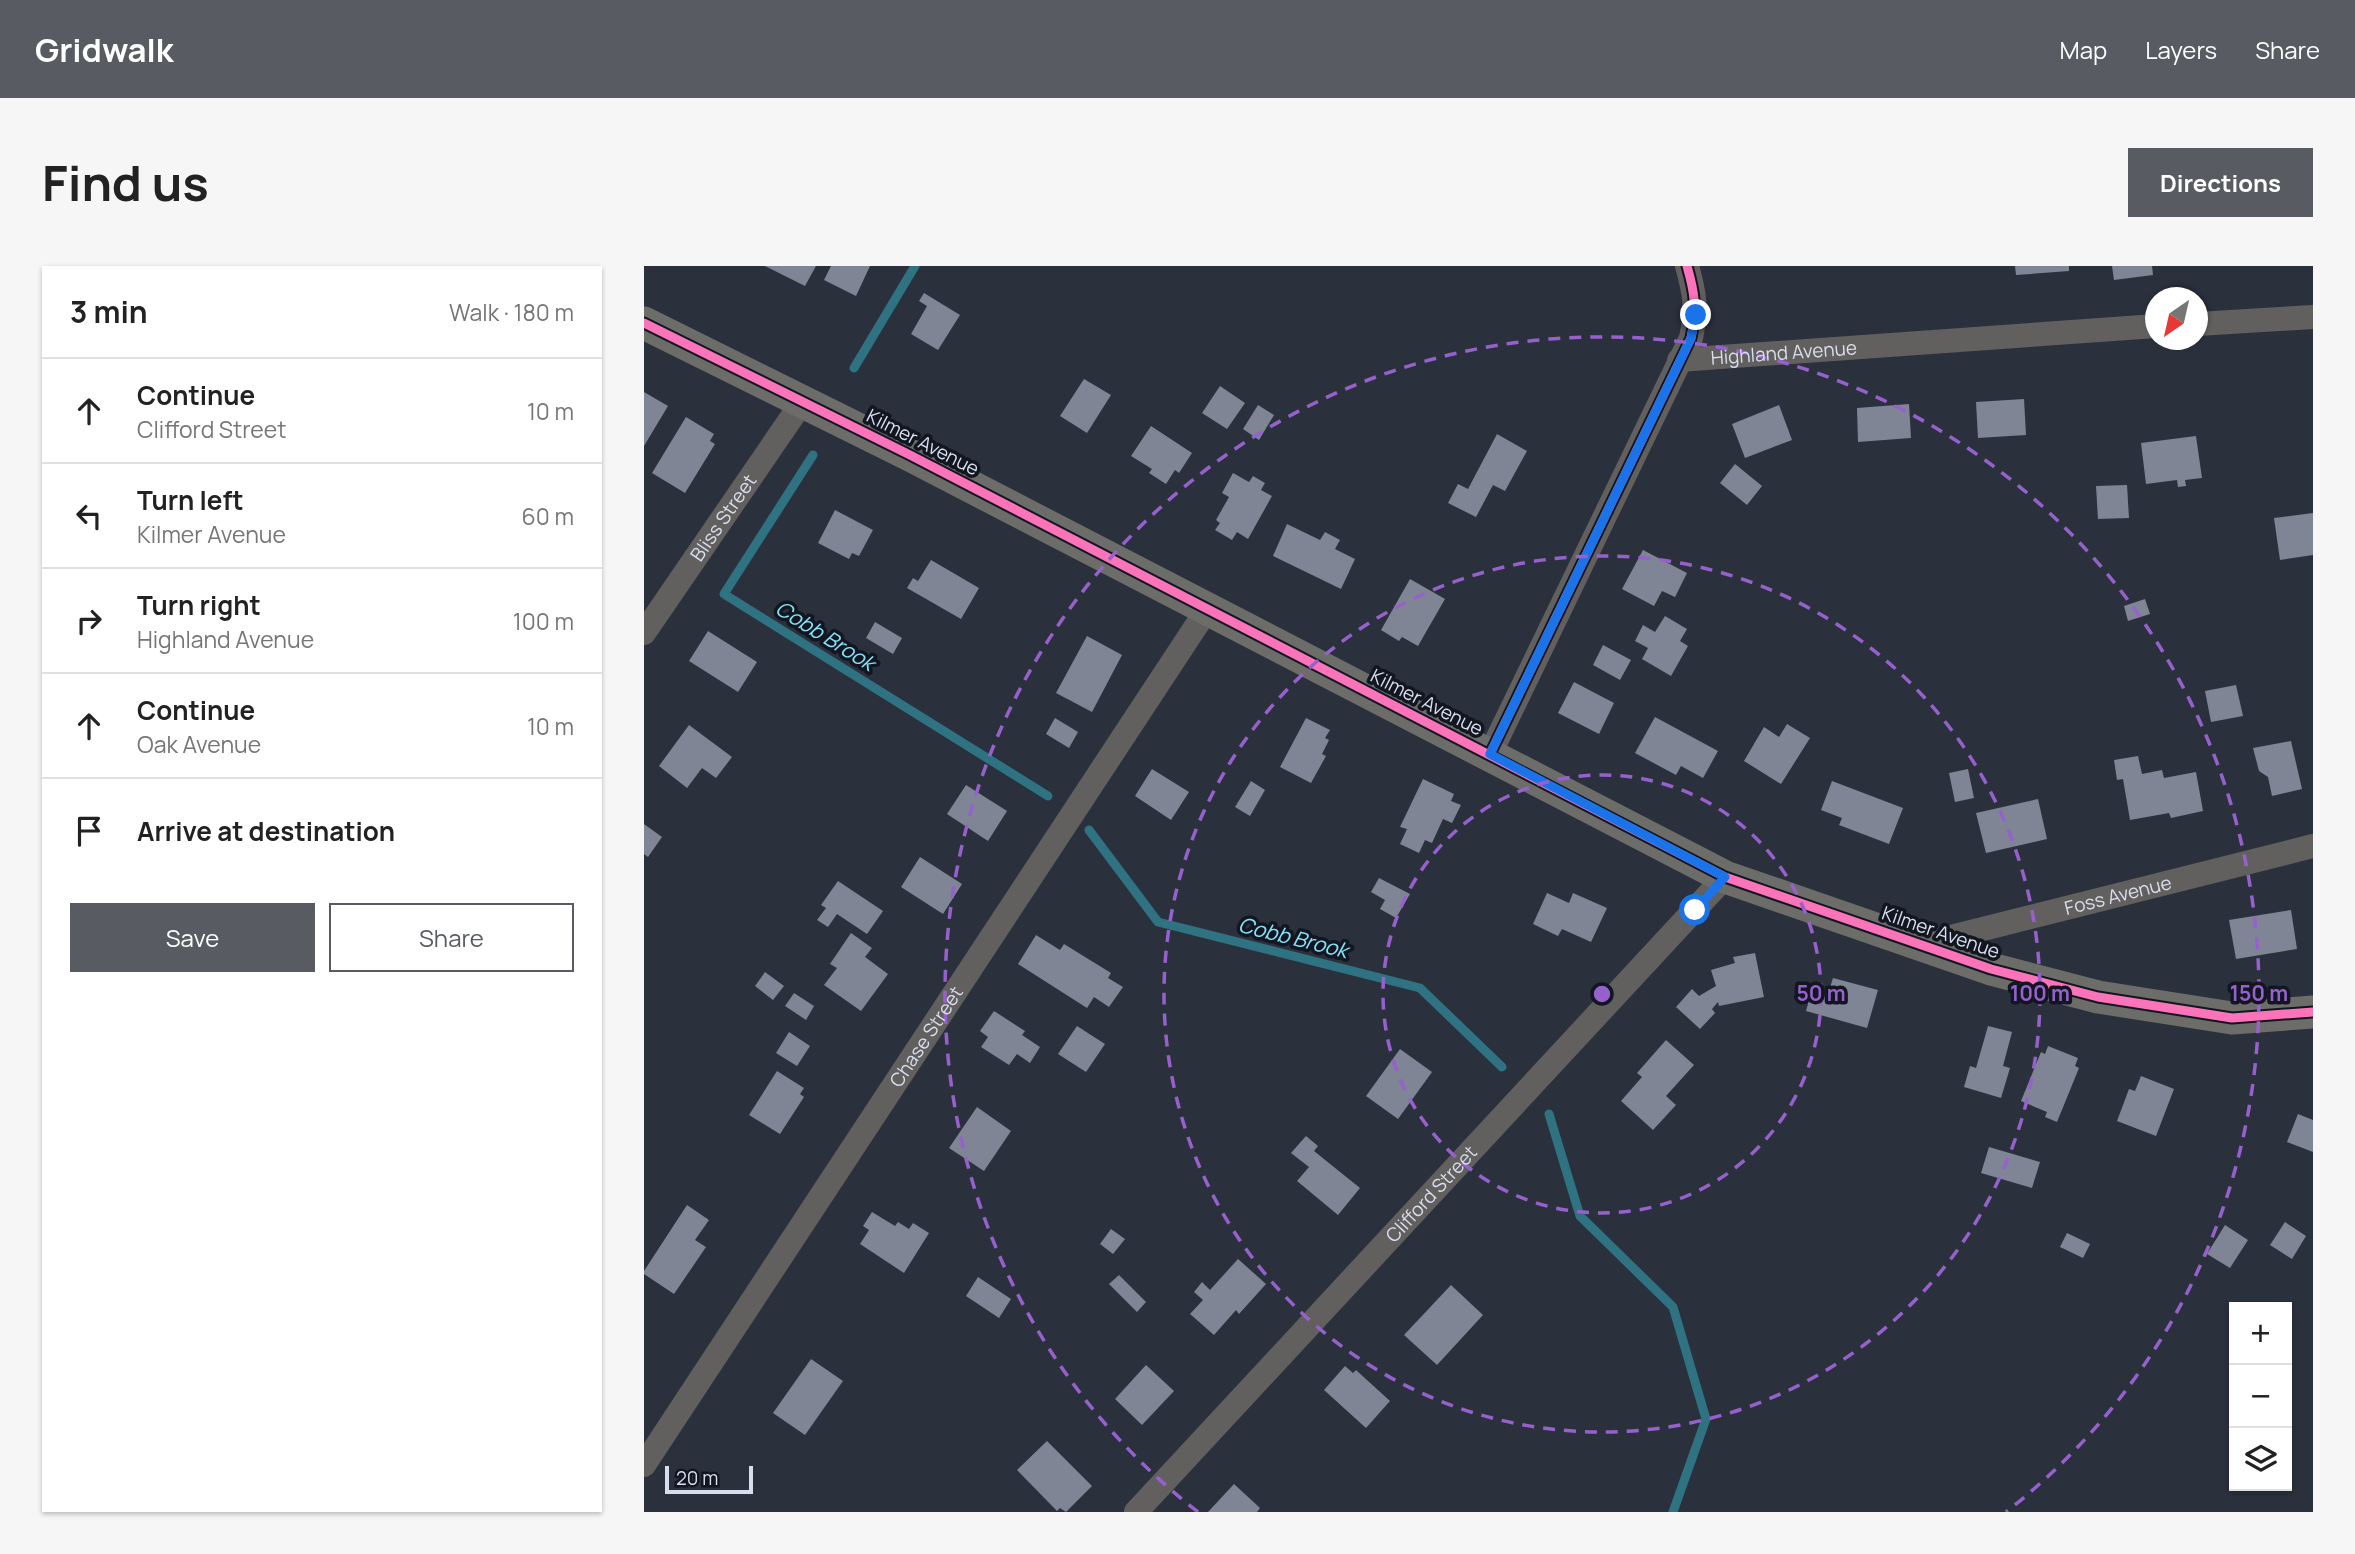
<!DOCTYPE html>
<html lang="en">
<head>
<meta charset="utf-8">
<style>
	body { margin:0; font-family:Manrope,sans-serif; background:#f6f6f6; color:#222 }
	.controls { position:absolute; right:21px; bottom:21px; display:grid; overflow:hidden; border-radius:0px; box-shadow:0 2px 5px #0004 }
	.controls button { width:63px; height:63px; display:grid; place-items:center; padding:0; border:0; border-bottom:2px solid #e0e0e0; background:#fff; color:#222; font:35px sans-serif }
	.compass { position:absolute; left:1501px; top:21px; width:63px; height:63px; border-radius:50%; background:#fff; box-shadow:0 2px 5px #0004; rotate:214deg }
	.scale { position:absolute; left:21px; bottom:18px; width:88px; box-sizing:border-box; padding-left:7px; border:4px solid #d8deed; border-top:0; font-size:19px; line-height:24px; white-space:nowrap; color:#d8deed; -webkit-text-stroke:5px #121620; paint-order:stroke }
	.stop { position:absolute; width:21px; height:21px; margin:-16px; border:5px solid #1a73e8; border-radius:50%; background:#fff }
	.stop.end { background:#1a73e8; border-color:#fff; box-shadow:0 2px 7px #0008 }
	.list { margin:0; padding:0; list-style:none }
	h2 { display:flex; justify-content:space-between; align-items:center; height:91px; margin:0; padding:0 28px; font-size:30px }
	h2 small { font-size:23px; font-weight:400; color:#767676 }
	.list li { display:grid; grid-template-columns:46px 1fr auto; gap:21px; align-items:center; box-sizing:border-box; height:105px; padding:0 28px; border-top:2px solid #e0e0e0 }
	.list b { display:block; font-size:26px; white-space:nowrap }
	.list p { margin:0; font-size:23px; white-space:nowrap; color:#767676 }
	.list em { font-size:23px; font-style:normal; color:#767676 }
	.actions { display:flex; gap:14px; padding:21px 28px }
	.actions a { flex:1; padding:16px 0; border:2px solid #585b61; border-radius:0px; text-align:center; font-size:24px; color:#585b61 }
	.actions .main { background:#585b61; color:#fff }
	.icon { flex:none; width:38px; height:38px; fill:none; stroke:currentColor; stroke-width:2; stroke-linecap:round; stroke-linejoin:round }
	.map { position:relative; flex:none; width:1669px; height:1246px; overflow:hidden; border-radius:0px }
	header { display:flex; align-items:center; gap:42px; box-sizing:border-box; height:98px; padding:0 35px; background:#585b61; color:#fff }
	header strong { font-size:33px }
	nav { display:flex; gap:38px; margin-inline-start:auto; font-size:24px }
	.intro { display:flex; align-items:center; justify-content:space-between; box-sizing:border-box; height:168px; padding:0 42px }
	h1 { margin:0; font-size:49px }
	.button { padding:18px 32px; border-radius:0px; background:#585b61; color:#fff; font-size:24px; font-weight:700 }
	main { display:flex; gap:42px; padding:0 42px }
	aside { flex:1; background:#fff; border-radius:0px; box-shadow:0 2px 5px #0004 }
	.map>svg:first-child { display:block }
</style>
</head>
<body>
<header>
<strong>Gridwalk</strong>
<nav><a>Map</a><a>Layers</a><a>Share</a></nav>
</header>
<div class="intro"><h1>Find us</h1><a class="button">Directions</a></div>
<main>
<aside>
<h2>3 min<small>Walk · 180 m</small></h2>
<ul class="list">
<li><svg class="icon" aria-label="ahead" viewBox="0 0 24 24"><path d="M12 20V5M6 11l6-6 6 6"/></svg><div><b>Continue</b><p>Clifford Street</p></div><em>10 m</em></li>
<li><svg class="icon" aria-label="left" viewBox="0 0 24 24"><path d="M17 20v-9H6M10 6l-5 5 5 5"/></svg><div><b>Turn left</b><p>Kilmer Avenue</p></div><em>60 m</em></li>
<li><svg class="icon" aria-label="right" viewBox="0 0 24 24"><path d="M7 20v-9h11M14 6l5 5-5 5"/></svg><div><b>Turn right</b><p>Highland Avenue</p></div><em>100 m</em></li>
<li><svg class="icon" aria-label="ahead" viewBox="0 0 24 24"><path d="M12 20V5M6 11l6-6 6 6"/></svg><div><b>Continue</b><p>Oak Avenue</p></div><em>10 m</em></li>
<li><svg class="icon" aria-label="arrive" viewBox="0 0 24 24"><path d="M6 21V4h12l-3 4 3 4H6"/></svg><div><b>Arrive at destination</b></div></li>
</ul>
<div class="actions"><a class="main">Save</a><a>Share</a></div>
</aside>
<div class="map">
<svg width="1669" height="1246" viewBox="0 0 1669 1246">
	<rect width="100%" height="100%" fill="#2b303d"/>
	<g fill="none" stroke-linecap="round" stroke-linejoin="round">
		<!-- stream -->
		<g stroke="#2f7282" stroke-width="9">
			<polyline points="210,102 271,0"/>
			<polyline points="169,189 80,328 404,530"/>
			<polyline points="445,564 514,656 776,722 858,801"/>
			<polyline points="905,848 936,950 1029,1041 1062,1153 1029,1246"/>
		</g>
	</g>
	<!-- building -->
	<g fill="#7f8595">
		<polygon points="121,0 172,0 161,20"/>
		<polygon points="187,0 226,0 212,30 180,14"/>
		<polygon points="1371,0 1425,0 1425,5 1372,9"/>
		<polygon points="1468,0 1508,0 1509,9 1470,14"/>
		<polygon points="280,27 316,49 294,84 267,68 283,40 275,35"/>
		<polygon points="440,113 467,129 443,167 416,150"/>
		<polygon points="576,120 601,137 583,163 558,147"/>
		<polygon points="0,126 24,140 0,180"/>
		<polygon points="1380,133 1382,169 1334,172 1332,136"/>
		<polygon points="1265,138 1267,172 1214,176 1213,142"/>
		<polygon points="614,139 630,149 615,174 599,163"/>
		<polygon points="1135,139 1148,174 1101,192 1088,158"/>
		<polygon points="42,151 70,168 66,175 71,178 41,227 8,207"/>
		<polygon points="507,160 548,187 535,207 531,204 522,218 505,207 508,203 487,190"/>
		<polygon points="853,168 883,185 861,225 849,219 832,251 804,237 814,218 824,223"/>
		<polygon points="1552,170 1558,212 1541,214 1542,220 1534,221 1533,214 1502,218 1497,177"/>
		<polygon points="1091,198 1118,220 1103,239 1076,217"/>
		<polygon points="589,207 605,216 609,210 621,217 617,224 628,230 604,273 593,266 588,274 571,264 576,257 572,254 585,231 578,227"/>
		<polygon points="1483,219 1485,252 1454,253 1452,220"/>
		<polygon points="191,244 229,264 215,290 208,287 205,293 174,277"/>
		<polygon points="1669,247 1669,289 1636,294 1630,252"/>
		<polygon points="643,258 676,274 681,266 696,274 691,283 711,293 697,323 629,290"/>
		<polygon points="999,284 1043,307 1031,331 1018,325 1010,340 978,323"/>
		<polygon points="287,294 335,322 317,353 263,322 269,312 274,315"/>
		<polygon points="766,313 801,333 774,380 758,371 755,375 737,364"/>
		<polygon points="1501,333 1506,348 1484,355 1480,340"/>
		<polygon points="1021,350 1043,363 1036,375 1044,380 1027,410 998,393 1004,382 991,375 999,359 1011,366"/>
		<polygon points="231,356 258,372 249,388 222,372"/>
		<polygon points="64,365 113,396 94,426 45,395"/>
		<polygon points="443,370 478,389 448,446 412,427"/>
		<polygon points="959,379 987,394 976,414 949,399"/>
		<polygon points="930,416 970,437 955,468 914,447"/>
		<polygon points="1592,419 1599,450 1567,456 1561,425"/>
		<polygon points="1011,451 1074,485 1059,512 1037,500 1032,509 991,487"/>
		<polygon points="411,452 434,466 425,482 402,468"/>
		<polygon points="662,452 686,464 681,472 685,474 678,488 682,490 667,517 636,501"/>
		<polygon points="1143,458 1166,472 1137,518 1100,495 1120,461 1135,471"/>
		<polygon points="45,459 88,491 72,512 58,502 43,522 15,500"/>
		<polygon points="1647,475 1658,523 1628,530 1624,511 1615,505 1609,482"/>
		<polygon points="1494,490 1498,508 1518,504 1520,512 1552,506 1559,545 1527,552 1525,547 1486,554 1479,513 1473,514 1470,494"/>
		<polygon points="508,503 545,526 527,554 491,530"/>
		<polygon points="1324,503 1330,532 1311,536 1305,507"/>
		<polygon points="779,513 810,528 807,535 817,539 808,557 799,553 788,577 781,574 775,587 756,578 763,563 756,561"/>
		<polygon points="607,515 621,524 606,550 591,541"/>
		<polygon points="1188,515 1259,542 1245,578 1195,559 1198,552 1177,544"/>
		<polygon points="322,519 363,545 344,575 303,548"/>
		<polygon points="1394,533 1403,573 1342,587 1332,547"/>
		<polygon points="0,558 18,571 4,591 0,588"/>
		<polygon points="276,591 318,618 299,648 257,621"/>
		<polygon points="735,612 766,628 752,652 736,643 741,634 727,626"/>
		<polygon points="194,615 239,645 223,668 193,648 184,661 173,654 182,642 177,639"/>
		<polygon points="903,627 925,637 929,627 963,642 947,676 918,663 914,670 889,658"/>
		<polygon points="1647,644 1653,683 1592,693 1585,654"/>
		<polygon points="207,667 228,682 221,691 244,708 217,745 180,719 193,702 186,698"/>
		<polygon points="392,669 416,684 420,678 467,707 464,712 479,721 465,741 450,731 443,742 374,698"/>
		<polygon points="1111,687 1120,731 1075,740 1074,736 1068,743 1071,747 1056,763 1032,741 1048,723 1055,730 1072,720 1067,704 1091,697 1089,691"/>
		<polygon points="121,706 140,720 129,734 111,720"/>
		<polygon points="1189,712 1234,724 1223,762 1162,745 1167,727 1183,731"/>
		<polygon points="150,727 170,740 162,754 141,740"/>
		<polygon points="350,745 381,765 378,769 396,781 386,797 373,788 365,799 337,781 344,771 336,765"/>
		<polygon points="433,760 461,778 442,806 414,788"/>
		<polygon points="1344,760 1368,766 1359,800 1366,802 1357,832 1320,821 1326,800 1332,802"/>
		<polygon points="145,766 166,780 153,800 132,787"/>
		<polygon points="1022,774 1050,799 1022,830 1032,839 1009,864 977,835 998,811 993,807"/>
		<polygon points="1404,780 1434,792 1431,800 1435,802 1413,856 1401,851 1403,846 1377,835 1397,786 1401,788"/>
		<polygon points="756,783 788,806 754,853 722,830"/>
		<polygon points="133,805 160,822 156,828 160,831 136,868 105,849"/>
		<polygon points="1497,810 1530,823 1512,870 1473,855 1485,823 1491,825"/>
		<polygon points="333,841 367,865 340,905 305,882"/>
		<polygon points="1654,848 1669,854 1669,886 1643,876"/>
		<polygon points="662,870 674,880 670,885 716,922 694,949 653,915 665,901 647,887"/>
		<polygon points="1345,881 1396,896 1388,922 1337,907"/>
		<polygon points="43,939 65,954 51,974 62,981 30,1028 0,1008 0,1005"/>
		<polygon points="228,946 251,960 254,956 265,963 269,957 285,967 260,1007 216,978 225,964 219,960"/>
		<polygon points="1641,956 1662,970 1648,993 1626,979"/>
		<polygon points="1581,959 1604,974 1586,1002 1563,988"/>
		<polygon points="467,963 481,973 469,988 456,978"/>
		<polygon points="1423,967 1446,978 1439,992 1416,981"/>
		<polygon points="594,993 622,1018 595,1048 592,1044 570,1069 546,1048 559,1034 550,1026 558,1016 566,1024"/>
		<polygon points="475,1009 502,1036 493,1046 465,1018"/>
		<polygon points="334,1011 367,1033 355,1052 322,1030"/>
		<polygon points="807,1019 839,1049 793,1099 760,1069"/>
		<polygon points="167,1093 199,1115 161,1169 129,1147"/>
		<polygon points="502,1099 530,1125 498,1159 471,1133"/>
		<polygon points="701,1100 709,1107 712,1104 746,1135 722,1162 680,1124"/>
		<polygon points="403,1175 448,1220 422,1246 416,1242 413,1245 373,1204"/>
		<polygon points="590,1218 616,1242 613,1246 564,1246"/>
	</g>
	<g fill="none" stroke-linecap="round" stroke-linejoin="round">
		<!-- street -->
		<g stroke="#61605e" stroke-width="24">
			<polyline points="1554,58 1669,51"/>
			<path id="s1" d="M 1035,94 L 1512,60"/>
			<path id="s2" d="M 0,367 L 159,135"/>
			<path d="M 846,488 L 1047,72 C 1053,43 1051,28 1043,0"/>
			<path id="s3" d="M 1279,678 L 1669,580"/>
			<path id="s4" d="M 0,1199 L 564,342"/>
			<path id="s5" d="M 492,1246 L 1081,611"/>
		</g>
		<!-- secondary -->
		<polyline stroke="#6c6c69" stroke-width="33" points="0,57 266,189 1081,611 1347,703 1454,731 1588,752 1669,746"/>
		<defs>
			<g id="cycleway">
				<polyline points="0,57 266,189 1081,611 1347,703 1454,731 1588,752 1669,746"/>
				<path d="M 846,488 L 1047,72 C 1053,43 1051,28 1043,0"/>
			</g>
		</defs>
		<!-- cycleway casing -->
		<use href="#cycleway" stroke="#121620" stroke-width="13"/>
		<!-- cycleway -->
		<use href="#cycleway" stroke="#fb73b8" stroke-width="9"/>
	</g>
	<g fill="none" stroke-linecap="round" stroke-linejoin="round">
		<!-- route -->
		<polyline stroke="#1a73e8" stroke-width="9" points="1051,644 1081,611 846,488 1047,72 1052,49"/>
	</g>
	<!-- distance rings -->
	<g fill="none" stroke="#9761cd" stroke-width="3.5" stroke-dasharray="12 9">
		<circle cx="958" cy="728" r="219"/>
		<circle cx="958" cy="728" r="438"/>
		<path d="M554 1246A657 657 0 1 1 1362 1246"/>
	</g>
	<g text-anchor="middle" stroke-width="7" stroke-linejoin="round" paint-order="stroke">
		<!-- street labels -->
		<g font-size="19" fill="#d8deed" stroke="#121620">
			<text dy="7" stroke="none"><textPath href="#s1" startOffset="105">Highland Avenue</textPath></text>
			<text transform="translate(279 176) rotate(27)" y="7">Kilmer Avenue</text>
			<text dy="7" stroke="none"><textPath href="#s2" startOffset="140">Bliss Street</textPath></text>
			<text transform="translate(783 436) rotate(27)" y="7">Kilmer Avenue</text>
			<text dy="7" stroke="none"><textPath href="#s3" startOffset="201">Foss Avenue</textPath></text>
			<text transform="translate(1297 666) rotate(19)" y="7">Kilmer Avenue</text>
			<text dy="7" stroke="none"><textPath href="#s4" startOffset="513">Chase Street</textPath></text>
			<text dy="7" stroke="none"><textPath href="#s5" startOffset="434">Clifford Street</textPath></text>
		</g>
		<!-- water labels -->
		<g font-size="21" font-style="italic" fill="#86e2fa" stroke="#121620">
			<text transform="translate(181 370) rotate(32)" y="7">Cobb Brook</text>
			<text transform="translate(649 672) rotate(14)" y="7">Cobb Brook</text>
		</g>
	</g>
	<circle cx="958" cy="728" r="10" fill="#9761cd" stroke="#121620" stroke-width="3.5"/>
	<g font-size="21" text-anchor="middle" font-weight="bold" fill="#9761cd" stroke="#121620" stroke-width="7" stroke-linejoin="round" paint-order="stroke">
		<text x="1177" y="735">50 m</text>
		<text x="1396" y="735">100 m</text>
		<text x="1615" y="735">150 m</text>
	</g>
</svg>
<div class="controls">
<button>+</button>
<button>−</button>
<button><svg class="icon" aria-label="layers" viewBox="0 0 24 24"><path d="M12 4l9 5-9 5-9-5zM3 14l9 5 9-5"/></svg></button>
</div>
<svg class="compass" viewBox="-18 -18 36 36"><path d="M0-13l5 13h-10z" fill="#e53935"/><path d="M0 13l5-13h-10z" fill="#767676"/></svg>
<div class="scale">20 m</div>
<div class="stop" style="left:1051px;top:644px"></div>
<div class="stop end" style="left:1052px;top:49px"></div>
</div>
</main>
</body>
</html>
